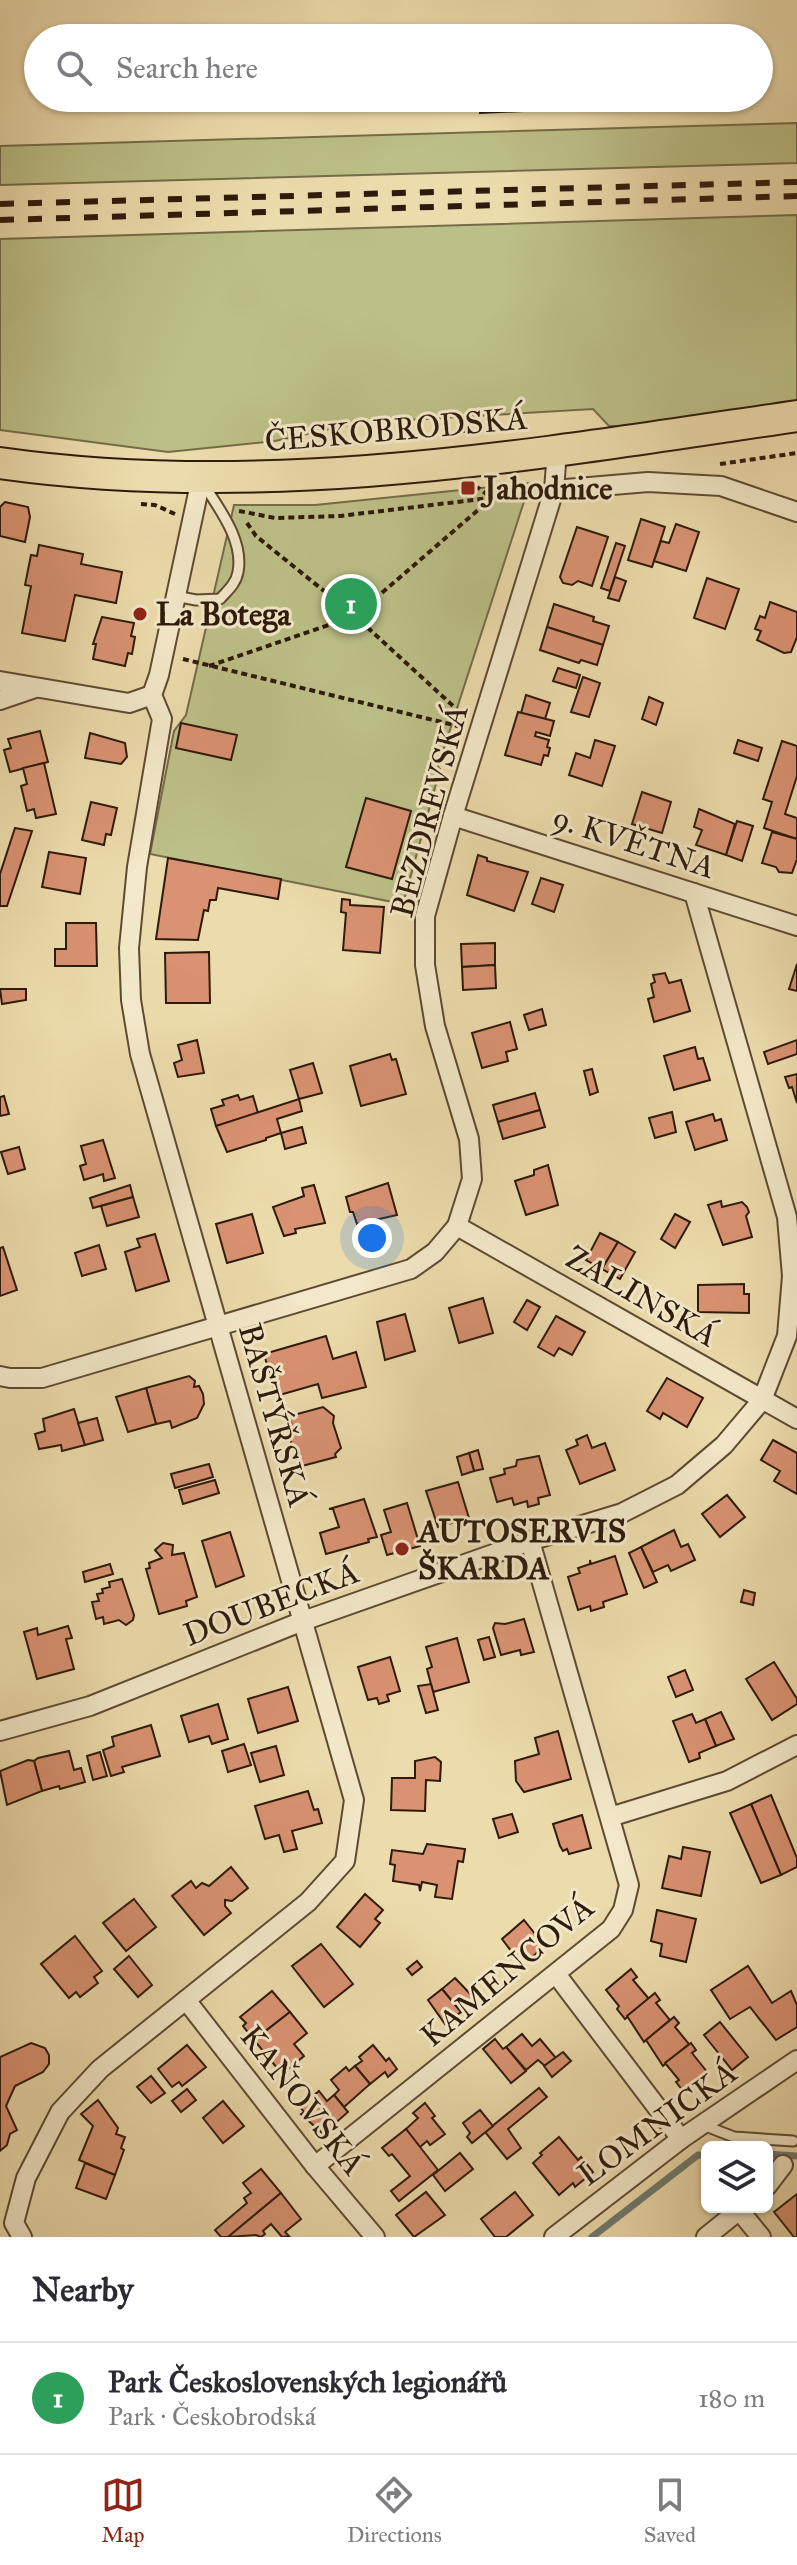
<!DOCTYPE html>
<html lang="en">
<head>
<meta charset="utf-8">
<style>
	body { margin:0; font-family:"IM FELL Great Primer",serif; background:#f2f2f3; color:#2b2b33 }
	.controls { position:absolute; right:24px; bottom:24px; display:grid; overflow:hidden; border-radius:12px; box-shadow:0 2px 6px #0004 }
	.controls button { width:72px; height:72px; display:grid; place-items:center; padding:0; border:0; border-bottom:2px solid #e1e1e2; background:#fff; color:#2b2b33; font:40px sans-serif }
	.you { position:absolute; left:372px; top:1238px; width:28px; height:28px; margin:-20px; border:6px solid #fff; border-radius:50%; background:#1a73e8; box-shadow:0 0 0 12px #1a73e833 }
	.badge { display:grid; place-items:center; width:52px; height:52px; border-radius:50%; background:#8f2418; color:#fff; font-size:26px; font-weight:700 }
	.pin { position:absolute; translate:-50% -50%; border:4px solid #fff; box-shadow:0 2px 8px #0006 }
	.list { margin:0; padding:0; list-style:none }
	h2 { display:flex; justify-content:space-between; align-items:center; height:104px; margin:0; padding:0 32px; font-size:34px }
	h2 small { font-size:26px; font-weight:400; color:#7c7c81 }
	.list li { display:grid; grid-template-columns:52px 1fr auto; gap:24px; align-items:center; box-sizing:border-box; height:112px; padding:0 32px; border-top:2px solid #e1e1e2 }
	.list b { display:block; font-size:30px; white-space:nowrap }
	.list p { margin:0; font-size:26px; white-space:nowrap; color:#7c7c81 }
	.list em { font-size:26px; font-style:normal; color:#7c7c81 }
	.icon { flex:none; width:44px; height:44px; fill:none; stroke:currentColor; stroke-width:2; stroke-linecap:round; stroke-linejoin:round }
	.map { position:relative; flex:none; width:797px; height:2237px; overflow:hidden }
	.search { position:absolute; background:#fff; box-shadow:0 2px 6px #0004; left:24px; right:24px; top:24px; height:88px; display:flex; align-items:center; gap:20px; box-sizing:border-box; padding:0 28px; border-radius:44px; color:#7c7c81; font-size:30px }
	.sheet { height:216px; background:#fff }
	nav { display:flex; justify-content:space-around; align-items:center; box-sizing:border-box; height:112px; border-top:2px solid #e1e1e2; background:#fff; font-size:22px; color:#7c7c81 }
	nav a { display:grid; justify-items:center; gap:4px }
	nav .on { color:#8f2418 }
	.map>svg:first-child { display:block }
</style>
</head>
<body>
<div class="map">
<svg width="797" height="2237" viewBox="0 0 797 2237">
	<rect width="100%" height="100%" fill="#ecdbac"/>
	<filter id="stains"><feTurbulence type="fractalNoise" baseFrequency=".0025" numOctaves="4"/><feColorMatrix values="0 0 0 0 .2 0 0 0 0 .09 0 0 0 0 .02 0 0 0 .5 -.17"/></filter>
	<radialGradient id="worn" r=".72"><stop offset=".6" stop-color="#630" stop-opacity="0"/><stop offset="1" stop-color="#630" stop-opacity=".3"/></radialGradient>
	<!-- green -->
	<g fill="#bcbf87" stroke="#756c49" stroke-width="2">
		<polygon points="797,123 797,163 0,185 0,146"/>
		<polygon points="797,215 797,403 629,426 609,426 593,409 357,423 275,441 168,452 0,430 0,239"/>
		<polygon points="530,483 438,767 440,769 403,904 150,854 174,731 186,715 234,505 315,505"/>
	</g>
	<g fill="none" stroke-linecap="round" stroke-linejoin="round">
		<!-- stream -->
		<g stroke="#6e7a6e" stroke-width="7">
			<polyline points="767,2154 797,2156"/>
			<polyline points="592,2237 698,2155 707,2155"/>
		</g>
	</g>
	<!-- building -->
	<g fill="#d99272" stroke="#2e1a0b" stroke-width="2">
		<polygon points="479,98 544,98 545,110 480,113"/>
		<polygon points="5,502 28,507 30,517 25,542 0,536 0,507"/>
		<polygon points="641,519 665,527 652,567 628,560"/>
		<polygon points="676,524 699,532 686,571 654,561 661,541 669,543"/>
		<polygon points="577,527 608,537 592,586 578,581 572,585 563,583 560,577"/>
		<polygon points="616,543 625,546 610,591 601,588"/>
		<polygon points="39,545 83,554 81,564 122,572 116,603 75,595 65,641 22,633 31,586 25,585 31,555 37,556"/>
		<polygon points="615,577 626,581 619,601 608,598"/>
		<polygon points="707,578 739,589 725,629 694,618"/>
		<polygon points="770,602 797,612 797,637 791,652 784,653 757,640 761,631 755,629 760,616 765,618"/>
		<polygon points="554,604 594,617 593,621 609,626 603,645 547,627"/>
		<polygon points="102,617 134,623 131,636 135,637 132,654 128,653 125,666 93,659 96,644 93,644"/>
		<polygon points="547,627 603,645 597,665 581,660 579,663 540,650"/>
		<polygon points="558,668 580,675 576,688 553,681"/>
		<polygon points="583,677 600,683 589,717 571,712"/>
		<polygon points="526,695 550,703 545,719 521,713"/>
		<polygon points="649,697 663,703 656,725 642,719"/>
		<polygon points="518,712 554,721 550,736 536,732 535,736 549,740 547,747 550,748 548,756 544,755 541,765 505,755"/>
		<polygon points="181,723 237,735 231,760 176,748"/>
		<polygon points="40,731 48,762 10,772 4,750 11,748 8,739"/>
		<polygon points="90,733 125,743 127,757 121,764 85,758"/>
		<polygon points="595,740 615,746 602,786 569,775 576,753 590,758"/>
		<polygon points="738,740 762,748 758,761 734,753"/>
		<polygon points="782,741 797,746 797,776 785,814 797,818 797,839 764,828 772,802 763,799"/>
		<polygon points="44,763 56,814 36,818 34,809 27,811 21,786 27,784 23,768"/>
		<polygon points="642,792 671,802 662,833 632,824"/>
		<polygon points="366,798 411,811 392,879 346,867"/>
		<polygon points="91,802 117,808 111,835 106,834 104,845 82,840"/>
		<polygon points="699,809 735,824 726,855 696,845 702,830 694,827"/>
		<polygon points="737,821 753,826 742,861 726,855"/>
		<polygon points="15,828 32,831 7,906 0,906 0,874"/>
		<polygon points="772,832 797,839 797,859 792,873 779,872 776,867 762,863"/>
		<polygon points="49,852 86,858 80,894 42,887"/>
		<polygon points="478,855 487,858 487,861 528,872 514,911 467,895"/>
		<polygon points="168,858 281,879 278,899 218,888 216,900 210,900 208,911 204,910 198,940 156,939"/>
		<polygon points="541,878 563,885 554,912 532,904"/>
		<polygon points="342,899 350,900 350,905 384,907 380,953 343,950 346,913 341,912"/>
		<polygon points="66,923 96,923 97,966 55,966 55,949 66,949"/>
		<polygon points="495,943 495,965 462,967 461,944"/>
		<polygon points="209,952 210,1003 166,1003 165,953"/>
		<polygon points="797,964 797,991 789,989"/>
		<polygon points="495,965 496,988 463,990 462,967"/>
		<polygon points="665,973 669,983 681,980 690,1011 654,1022 648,999 654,997 651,984 655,982 653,975"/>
		<polygon points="0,989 26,989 26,1000 2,1004"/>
		<polygon points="542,1009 546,1025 529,1030 524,1015"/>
		<polygon points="510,1022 517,1049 506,1052 508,1061 482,1068 472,1033"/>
		<polygon points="197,1040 204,1073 178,1077 174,1063 182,1060 178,1045"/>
		<polygon points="797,1040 797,1054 768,1064 764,1052"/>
		<polygon points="695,1047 698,1059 703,1058 710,1080 674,1090 664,1056"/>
		<polygon points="390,1054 392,1060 396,1059 406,1094 361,1106 350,1066"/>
		<polygon points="313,1063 322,1093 299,1099 290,1070"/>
		<polygon points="592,1069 598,1092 590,1095 584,1071"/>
		<polygon points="797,1074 797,1103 792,1087 789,1088 785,1077"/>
		<polygon points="535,1093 540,1110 498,1122 493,1105"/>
		<polygon points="238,1095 240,1100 253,1096 258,1113 216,1126 211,1109 224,1105 222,1100"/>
		<polygon points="4,1096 9,1114 0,1116 0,1097"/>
		<polygon points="299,1099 302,1111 277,1119 281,1133 266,1138 266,1140 227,1152 216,1126"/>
		<polygon points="540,1110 545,1127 503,1139 498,1122"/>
		<polygon points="672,1112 676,1132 655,1138 649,1118"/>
		<polygon points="713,1114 715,1121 721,1119 727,1140 695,1150 686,1122"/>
		<polygon points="302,1127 306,1143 285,1149 281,1133"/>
		<polygon points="103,1140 115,1178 104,1181 103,1174 84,1180 80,1166 86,1164 81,1146"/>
		<polygon points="19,1147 25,1169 8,1174 1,1152"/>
		<polygon points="548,1165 558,1205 526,1215 515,1181 534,1175 534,1170"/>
		<polygon points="388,1183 397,1215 357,1224 353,1212 350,1212 346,1197"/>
		<polygon points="130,1185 133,1197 93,1208 90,1198"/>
		<polygon points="314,1185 325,1223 295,1229 296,1233 284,1236 273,1207 304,1196 302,1188"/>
		<polygon points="133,1197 139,1217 107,1226 101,1206"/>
		<polygon points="721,1201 722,1207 742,1202 747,1207 749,1212 746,1216 752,1237 723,1245 708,1205"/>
		<polygon points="252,1214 263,1253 227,1263 216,1224"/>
		<polygon points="675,1214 690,1222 675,1248 661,1239"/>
		<polygon points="600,1233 618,1242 602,1269 586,1260"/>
		<polygon points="155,1234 169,1281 136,1291 125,1252 140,1247 137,1239"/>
		<polygon points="618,1242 635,1252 620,1279 602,1269"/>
		<polygon points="99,1245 106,1269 82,1276 75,1253"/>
		<polygon points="3,1247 17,1290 0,1296 0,1248"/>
		<polygon points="744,1284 744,1294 749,1294 749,1313 698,1312 698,1285"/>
		<polygon points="483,1298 493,1333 459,1343 449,1308"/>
		<polygon points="527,1300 540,1307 527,1330 514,1322"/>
		<polygon points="405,1314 415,1351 385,1360 377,1322"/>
		<polygon points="556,1316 585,1332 572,1355 559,1348 554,1356 538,1347"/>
		<polygon points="326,1336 333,1359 356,1352 366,1387 322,1398 318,1384 276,1396 264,1354"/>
		<polygon points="189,1376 195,1381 194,1387 199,1386 203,1394 204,1404 197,1418 172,1428 170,1421 156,1424 146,1388"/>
		<polygon points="667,1378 703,1398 687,1427 663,1413 660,1419 647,1411"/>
		<polygon points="146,1388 156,1424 128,1432 116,1397"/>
		<polygon points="323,1407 334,1416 333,1423 341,1448 335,1454 336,1457 302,1466 298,1449 293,1450 289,1434 293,1433 290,1416"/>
		<polygon points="74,1409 85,1445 62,1451 61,1445 39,1449 35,1434 45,1431 43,1419"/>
		<polygon points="97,1418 103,1440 85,1445 78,1423"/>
		<polygon points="587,1435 592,1448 605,1443 615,1470 580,1484 566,1450 578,1445 576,1440"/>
		<polygon points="773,1440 797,1453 797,1494 774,1481 780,1471 761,1460"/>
		<polygon points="478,1450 483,1469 474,1471 469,1453"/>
		<polygon points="469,1453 474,1471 462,1475 457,1457"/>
		<polygon points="539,1456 550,1495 538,1498 539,1504 528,1507 527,1501 514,1505 512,1498 497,1502 490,1478 505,1474 504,1469 516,1466 517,1460"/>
		<polygon points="209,1464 213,1477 175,1488 171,1474"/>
		<polygon points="215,1480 219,1493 183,1504 179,1490"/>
		<polygon points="458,1482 469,1518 438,1527 426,1491"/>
		<polygon points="727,1495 745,1517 720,1537 702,1514"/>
		<polygon points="364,1499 377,1537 368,1539 369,1542 326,1554 320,1533 339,1527 333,1509 329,1509"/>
		<polygon points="407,1503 420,1546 387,1555 381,1535 391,1532 384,1510"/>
		<polygon points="674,1530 681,1547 688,1544 695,1560 671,1571 668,1565 653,1572 641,1547"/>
		<polygon points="230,1532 244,1576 216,1587 202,1541"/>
		<polygon points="163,1543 173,1545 172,1555 184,1553 197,1597 186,1601 187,1606 159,1614 146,1569 150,1568 149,1563 162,1558 155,1550"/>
		<polygon points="641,1547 657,1582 644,1588 629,1553"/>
		<polygon points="615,1556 627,1594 603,1602 604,1607 591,1611 590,1606 578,1610 568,1577 580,1573 578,1568 590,1564 590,1560 591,1564"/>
		<polygon points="110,1564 113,1574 85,1582 83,1572"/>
		<polygon points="122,1579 134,1615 133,1620 126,1625 119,1620 104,1624 103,1617 96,1619 92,1602 99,1601 97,1594 103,1593 102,1589 110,1587 109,1582"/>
		<polygon points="744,1590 755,1593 753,1605 741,1602"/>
		<polygon points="524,1619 534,1652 521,1655 520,1650 501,1655 493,1628 495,1623 505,1624"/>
		<polygon points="68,1626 72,1638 66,1639 74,1669 37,1679 24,1632 37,1628 38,1635"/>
		<polygon points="489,1637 495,1657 484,1660 478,1640"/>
		<polygon points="457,1638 469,1682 433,1692 427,1669 432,1667 426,1647"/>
		<polygon points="390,1657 400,1691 387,1695 389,1701 379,1704 377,1698 368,1700 358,1667"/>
		<polygon points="774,1662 797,1699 797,1704 772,1720 746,1679"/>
		<polygon points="685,1670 693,1690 676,1697 668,1677"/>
		<polygon points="431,1684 438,1710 426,1713 418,1686"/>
		<polygon points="288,1687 298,1721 258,1733 248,1699"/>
		<polygon points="218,1704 228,1739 212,1744 209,1736 189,1742 181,1716"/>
		<polygon points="721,1712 734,1739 716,1746 705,1719"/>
		<polygon points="692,1714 696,1723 705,1719 716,1746 699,1753 700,1758 689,1762 673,1721"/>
		<polygon points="151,1725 160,1756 122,1767 124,1772 111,1776 103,1750 114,1746 112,1737"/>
		<polygon points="558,1731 571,1779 524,1792 516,1781 515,1761 539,1754 535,1738"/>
		<polygon points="244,1744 251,1765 228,1772 222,1751"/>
		<polygon points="276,1746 284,1775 260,1782 251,1753"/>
		<polygon points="69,1751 74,1770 81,1768 85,1782 60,1789 59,1786 42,1791 34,1761 38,1758"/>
		<polygon points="100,1752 107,1776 93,1780 87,1756"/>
		<polygon points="435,1757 441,1762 440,1781 426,1780 425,1811 391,1810 392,1778 415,1778 415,1761"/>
		<polygon points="28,1760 34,1761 42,1791 7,1805 0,1771"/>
		<polygon points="308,1791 314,1810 318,1809 322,1823 292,1831 297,1849 284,1852 279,1835 265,1839 255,1806"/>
		<polygon points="771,1795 797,1858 797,1867 781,1875 751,1804"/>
		<polygon points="751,1804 781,1875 761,1883 730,1813"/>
		<polygon points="512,1814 518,1832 499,1838 493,1819"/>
		<polygon points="582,1815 591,1848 569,1854 567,1849 563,1851 560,1846 553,1824"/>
		<polygon points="427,1844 465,1849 463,1862 458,1861 452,1899 435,1897 437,1885 422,1882 420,1891 419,1885 393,1881 395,1865 390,1864 392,1850 423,1854"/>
		<polygon points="683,1847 710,1852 701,1896 662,1888 669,1856 681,1859"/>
		<polygon points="231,1867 248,1888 232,1901 225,1900 225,1906 231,1913 204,1935 172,1896 191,1881 196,1888 202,1883 209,1886"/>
		<polygon points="365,1894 383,1910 375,1919 380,1923 360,1947 337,1927"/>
		<polygon points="134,1899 156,1927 126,1951 103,1923"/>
		<polygon points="657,1910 696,1919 686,1962 660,1956 662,1944 651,1941"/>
		<polygon points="524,1920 543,1944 535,1955 520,1963 502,1939"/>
		<polygon points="75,1936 102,1971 94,1977 98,1983 80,1997 76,1992 69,1998 41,1964"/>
		<polygon points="321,1944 353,1984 324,2007 292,1966"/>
		<polygon points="129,1956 152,1985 138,1997 114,1969"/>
		<polygon points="417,1961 422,1967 412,1975 407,1969"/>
		<polygon points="748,1966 772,2003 791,1991 797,2005 797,2027 776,2040 750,2007 730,2019 711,1990"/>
		<polygon points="631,1969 637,1977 633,1980 649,1999 625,2019 617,2009 619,2006 606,1990"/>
		<polygon points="455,1978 476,2000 461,2012 442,1989"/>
		<polygon points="442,1989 461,2012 445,2024 428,2000"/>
		<polygon points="272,1991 290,2012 254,2040 243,2026 246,2023 240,2017"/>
		<polygon points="655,1993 660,2000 656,2003 670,2020 644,2042 627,2016"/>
		<polygon points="290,2012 307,2033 294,2044 304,2056 282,2074 254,2040"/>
		<polygon points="674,2017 679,2023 675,2027 689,2044 663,2066 646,2040"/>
		<polygon points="720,2022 748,2057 732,2070 704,2035"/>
		<polygon points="522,2034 532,2046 540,2039 556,2058 545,2066 538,2060 526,2070 506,2047"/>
		<polygon points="495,2039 503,2049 506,2047 526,2071 511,2083 483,2049"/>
		<polygon points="31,2043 45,2048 49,2055 49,2064 43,2072 15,2086 6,2106 17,2130 10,2134 7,2145 0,2151 0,2057"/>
		<polygon points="691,2043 696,2050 692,2053 708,2073 684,2092 676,2082 679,2080 665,2063"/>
		<polygon points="187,2045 206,2067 182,2086 179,2082 172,2087 158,2069"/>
		<polygon points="373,2045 386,2061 389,2058 397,2069 388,2077 385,2072 370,2084 355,2066 362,2061 359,2057"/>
		<polygon points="563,2052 571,2061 552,2077 544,2066"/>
		<polygon points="355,2066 370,2084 344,2107 334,2095 339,2090 331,2080 346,2067 349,2071"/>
		<polygon points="151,2076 165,2093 151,2103 137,2087"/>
		<polygon points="539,2088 547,2097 508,2129 521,2148 507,2159 485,2132"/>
		<polygon points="187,2089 196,2100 181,2112 172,2101"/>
		<polygon points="319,2091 327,2101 334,2095 348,2112 323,2134 301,2114 304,2112 300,2107"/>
		<polygon points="98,2100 118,2128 116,2134 125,2137 121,2148 124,2150 115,2175 79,2160 93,2126 81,2114"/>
		<polygon points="223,2101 244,2126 223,2143 203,2118"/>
		<polygon points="425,2103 435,2116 432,2118 445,2134 430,2145 427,2141 420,2147 406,2129 418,2118 413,2113"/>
		<polygon points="480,2110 493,2126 472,2143 467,2137 470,2133 463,2123"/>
		<polygon points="406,2129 438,2170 399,2201 391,2191 410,2176 392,2154 389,2156 382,2148"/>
		<polygon points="559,2137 578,2160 581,2157 593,2172 575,2187 573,2183 559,2195 533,2163 542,2155 540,2153"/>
		<polygon points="460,2153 473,2169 445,2191 433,2175"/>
		<polygon points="85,2163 115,2175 106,2199 76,2188"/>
		<polygon points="261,2169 281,2193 228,2237 221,2237 215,2230 247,2203 244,2198 251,2193 243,2183"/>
		<polygon points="426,2192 445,2215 414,2237 396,2215"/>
		<polygon points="515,2192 533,2215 506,2237 495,2237 481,2219"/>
		<polygon points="281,2193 301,2219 285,2232 289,2236 282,2237 271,2224 263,2231 265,2234 261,2237 256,2235 228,2237"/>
		<polygon points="797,2194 797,2237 794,2237 774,2212"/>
	</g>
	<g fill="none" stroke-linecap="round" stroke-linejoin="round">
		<defs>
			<g id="lane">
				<path d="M 175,596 L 196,600 L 220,599 C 227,591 236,584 238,572 C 244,540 219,509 203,483"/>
				<polyline points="703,2125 734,2137 793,2141"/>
			</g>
			<g id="street">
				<polyline points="554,490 648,482 721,486 797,512"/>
				<polyline points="0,681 129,703 152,695"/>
				<polyline points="0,700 35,688"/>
				<polyline points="453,816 797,926"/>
				<polyline points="457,1226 797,1419"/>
				<polyline points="0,1376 10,1378 42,1378 411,1269 435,1252 457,1226 472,1179 469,1139 435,1026 425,965 425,916 453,816 554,490 557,451"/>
				<polyline points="0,1731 90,1706 303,1621 530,1541 622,1513 677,1485 724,1445 762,1400 787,1336 792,1276 787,1217 694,893"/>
				<polyline points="610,1817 727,1781 797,1745"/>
				<polyline points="556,1974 681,2139"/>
				<polyline points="186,2000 315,2166 375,2237"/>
				<polyline points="315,2166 611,1929 623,1910 629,1885 530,1541"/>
				<polyline points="767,2186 783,2165"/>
				<polyline points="739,2210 761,2237"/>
				<polyline points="22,2237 14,2223 26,2178 60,2112 100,2069 308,1902 345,1861 354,1800 140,1054 131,1000 129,948 137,867 162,719 152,695 159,675 201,479"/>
				<polyline points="554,2237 681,2139 797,2060"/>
				<polyline points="706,2237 743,2207"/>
			</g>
			<path id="primary" d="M 0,463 C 269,501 531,455 797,416"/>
		</defs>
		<!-- lane casing -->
		<use href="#lane" stroke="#5e4a33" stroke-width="13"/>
		<!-- street casing -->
		<use href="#street" stroke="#5e4a33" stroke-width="22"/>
		<!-- primary casing -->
		<use href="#primary" stroke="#2e1a0b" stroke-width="34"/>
		<!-- path -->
		<g stroke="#2e1a0b" stroke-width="4" stroke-dasharray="6 4" stroke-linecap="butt">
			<polyline points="463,431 484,431"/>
			<polyline points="720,464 797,453"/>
			<polyline points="141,504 155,505 175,514"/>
			<polyline points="239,511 275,518 340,516 532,493"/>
			<polyline points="247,523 256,536 355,616 464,716"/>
			<polyline points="183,659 462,727"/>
			<polyline points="209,666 355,616 492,498 477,487"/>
		</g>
		<!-- lane -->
		<use href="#lane" stroke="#f3e8c9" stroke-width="9"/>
		<!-- street -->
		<use href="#street" stroke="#f3e8c9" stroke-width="18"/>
		<!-- primary -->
		<use href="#primary" stroke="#ecdbac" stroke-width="30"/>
		<!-- rail -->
		<g stroke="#2e1a0b" stroke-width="6" stroke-dasharray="14 14" stroke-linecap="butt">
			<polyline points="0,204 797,182"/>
			<polyline points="0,220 797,196"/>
		</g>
	</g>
	<!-- markers -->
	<g fill="#8f2418" stroke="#f3e8c9" stroke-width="3">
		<rect x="460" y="480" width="16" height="16" rx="4"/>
		<circle cx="140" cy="614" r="8"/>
		<circle cx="402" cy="1549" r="8"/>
	</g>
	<g text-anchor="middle" stroke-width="6" stroke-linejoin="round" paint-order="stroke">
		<!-- street labels -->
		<g font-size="32" fill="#2e1a0b" stroke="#f3e8c9">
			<text transform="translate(396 429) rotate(-5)" y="11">ČESKOBRODSKÁ</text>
			<text transform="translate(429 811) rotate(-75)" y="11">BEZDREVSKÁ</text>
			<text transform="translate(634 842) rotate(18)" y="11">9. KVĚTNA</text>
			<text transform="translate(642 1296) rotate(30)" y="11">ZALINSKÁ</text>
			<text transform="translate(275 1415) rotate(74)" y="11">BAŠTÝŘSKÁ</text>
			<text transform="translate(271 1603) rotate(-21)" y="11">DOUBECKÁ</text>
			<text transform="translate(507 1971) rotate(-40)" y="11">KAMENCOVÁ</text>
			<text transform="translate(303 2100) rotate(52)" y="11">KAŇOVSKÁ</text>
			<text transform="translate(657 2123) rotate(-36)" y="11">LOMNICKÁ</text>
		</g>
		<!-- poi labels -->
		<g font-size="32" font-weight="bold" fill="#2e1a0b" stroke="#f3e8c9" text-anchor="start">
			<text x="484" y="499">Jahodnice</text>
			<text x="156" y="625">La Botega</text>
			<text x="418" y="1542">AUTOSERVIS<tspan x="418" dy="37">ŠKARDA</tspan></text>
		</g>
	</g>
	<rect width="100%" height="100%" filter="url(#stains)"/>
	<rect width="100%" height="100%" fill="url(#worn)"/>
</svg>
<div class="controls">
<button><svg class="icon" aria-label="layers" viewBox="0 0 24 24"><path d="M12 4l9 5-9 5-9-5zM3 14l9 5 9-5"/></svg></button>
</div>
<div class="you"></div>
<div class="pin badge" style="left:351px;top:604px;background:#2e9e5b">1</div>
<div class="search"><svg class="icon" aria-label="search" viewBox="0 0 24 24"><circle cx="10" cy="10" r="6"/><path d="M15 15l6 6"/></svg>Search here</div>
</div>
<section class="sheet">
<h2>Nearby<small></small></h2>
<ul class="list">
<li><span class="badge" style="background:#2e9e5b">1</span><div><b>Park Československých legionářů</b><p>Park · Českobrodská</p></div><em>180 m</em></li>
</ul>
</section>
<nav>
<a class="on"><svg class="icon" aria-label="map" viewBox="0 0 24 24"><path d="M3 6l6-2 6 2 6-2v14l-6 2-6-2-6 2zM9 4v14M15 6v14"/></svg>Map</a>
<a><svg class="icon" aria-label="directions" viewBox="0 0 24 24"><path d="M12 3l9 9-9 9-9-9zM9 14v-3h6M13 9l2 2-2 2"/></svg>Directions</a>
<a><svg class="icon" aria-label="saved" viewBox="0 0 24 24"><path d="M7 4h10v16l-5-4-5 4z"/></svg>Saved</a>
</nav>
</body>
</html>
